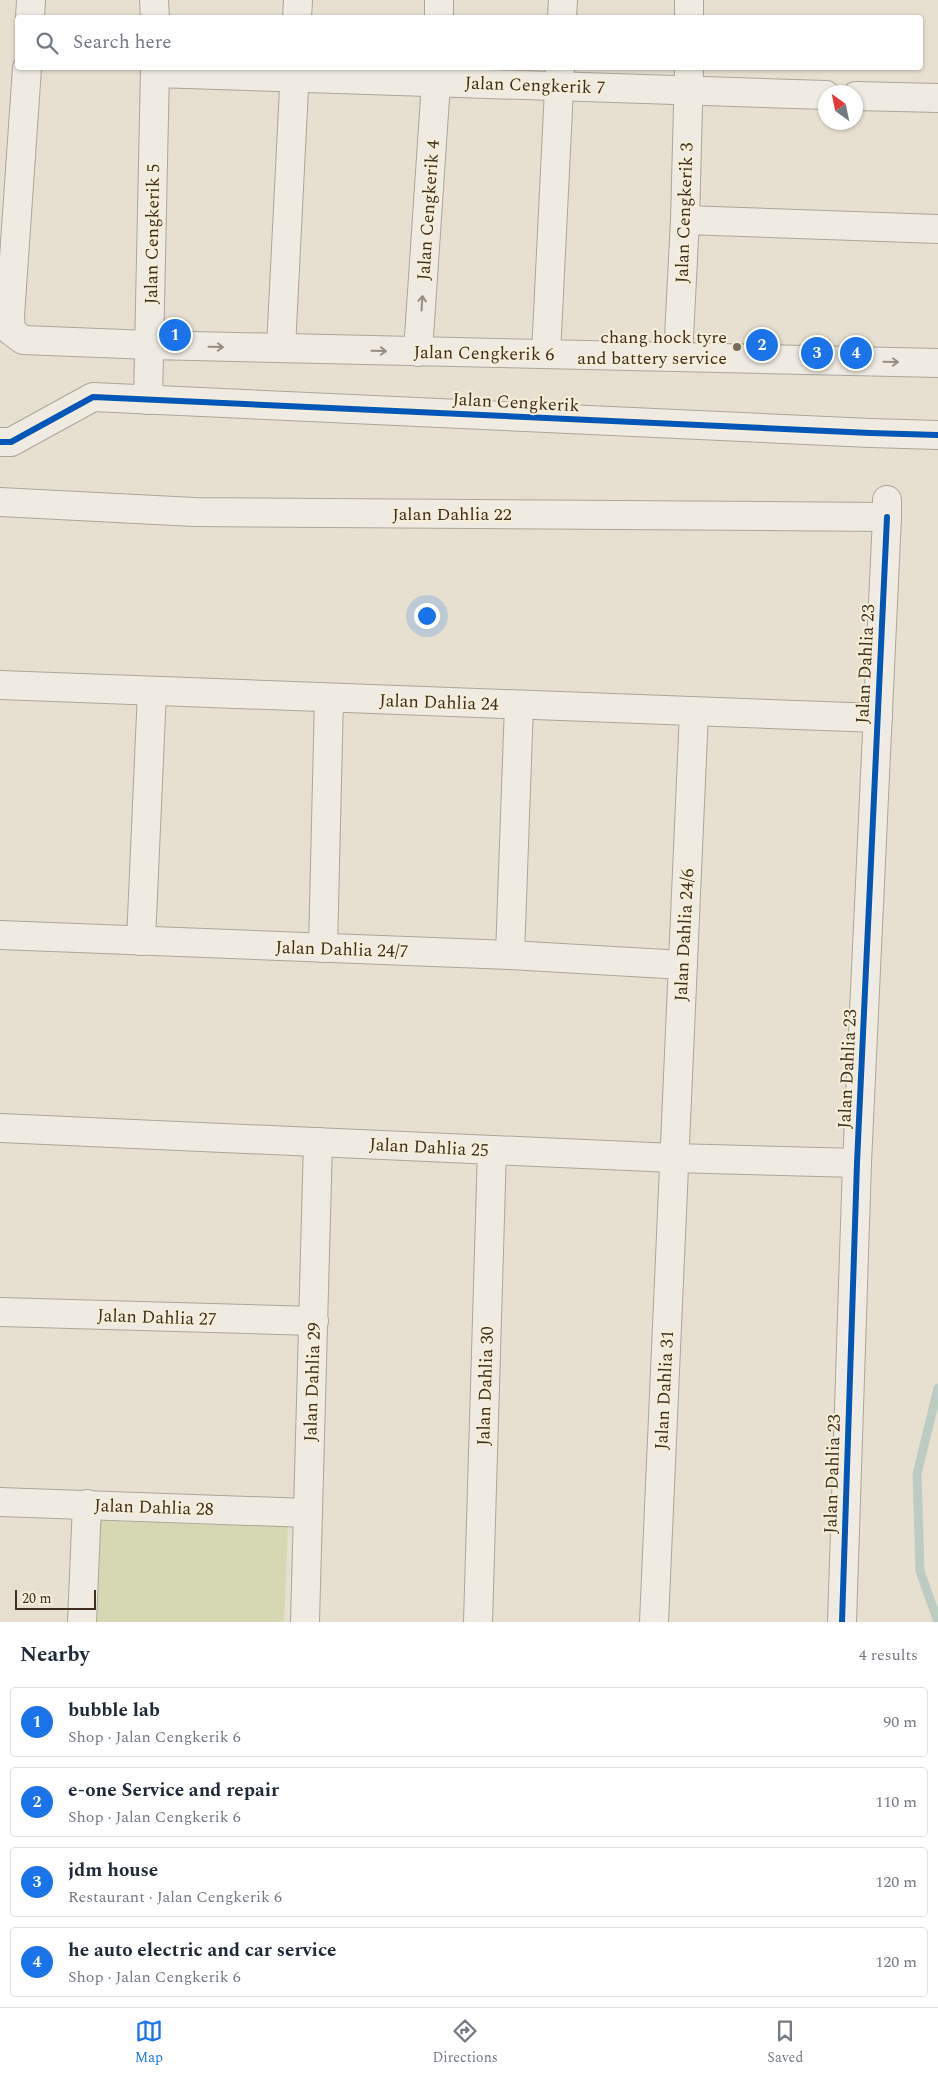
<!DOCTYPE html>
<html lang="en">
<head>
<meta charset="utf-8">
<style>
	body { margin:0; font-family:Spectral,serif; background:#f2f2f3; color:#1f2937 }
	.compass { position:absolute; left:818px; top:85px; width:45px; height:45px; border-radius:50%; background:#fff; box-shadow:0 1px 4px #0004; rotate:327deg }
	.scale { position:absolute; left:15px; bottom:12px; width:81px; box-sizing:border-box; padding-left:5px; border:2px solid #3d2e20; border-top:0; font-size:14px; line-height:18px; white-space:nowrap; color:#3d2e20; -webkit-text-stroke:4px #f7eed8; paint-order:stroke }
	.you { position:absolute; left:426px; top:615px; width:18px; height:18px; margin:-12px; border:4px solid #fff; border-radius:50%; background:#1a73e8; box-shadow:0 0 0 8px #1a73e833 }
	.badge { display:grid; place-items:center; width:32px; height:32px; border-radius:50%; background:#1a73e8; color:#fff; font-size:16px; font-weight:700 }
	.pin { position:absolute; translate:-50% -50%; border:2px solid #fff; box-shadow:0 1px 5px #0006 }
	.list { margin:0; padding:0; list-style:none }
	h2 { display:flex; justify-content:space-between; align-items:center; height:65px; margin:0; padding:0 20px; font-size:21px }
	h2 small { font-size:16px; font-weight:400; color:#747a83 }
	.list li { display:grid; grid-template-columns:32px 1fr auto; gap:15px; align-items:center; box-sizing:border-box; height:70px; margin:0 10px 10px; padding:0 10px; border:1px solid #e0e1e3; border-radius:5px }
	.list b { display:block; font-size:19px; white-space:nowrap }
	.list p { margin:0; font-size:16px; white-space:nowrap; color:#747a83 }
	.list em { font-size:16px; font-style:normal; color:#747a83 }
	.icon { flex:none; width:28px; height:28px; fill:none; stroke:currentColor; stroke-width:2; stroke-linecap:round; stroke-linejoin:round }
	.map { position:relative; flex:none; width:938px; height:1622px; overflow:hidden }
	.search { position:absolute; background:#fff; box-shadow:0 1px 4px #0004; left:15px; right:15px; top:15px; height:55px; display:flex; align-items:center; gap:12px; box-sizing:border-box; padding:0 18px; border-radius:5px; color:#747a83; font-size:19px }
	.sheet { height:385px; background:#fff }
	nav { display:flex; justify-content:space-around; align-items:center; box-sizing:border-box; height:70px; border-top:1px solid #e0e1e3; background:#fff; font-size:14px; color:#747a83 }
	nav a { display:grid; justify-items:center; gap:2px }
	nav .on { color:#1a73e8 }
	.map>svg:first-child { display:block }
</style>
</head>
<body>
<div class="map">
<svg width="938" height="1622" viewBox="0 0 938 1622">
	<rect width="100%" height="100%" fill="#e7e0d1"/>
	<!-- green -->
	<polygon fill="#d6d7b3" points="97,1519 288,1525 284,1622 93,1622"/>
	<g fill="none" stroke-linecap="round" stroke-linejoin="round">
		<!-- stream -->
		<polyline stroke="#bcccc2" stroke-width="9" points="938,1622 920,1571 917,1474 938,1388"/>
		<defs>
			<g id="minor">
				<polyline points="154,0 155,18"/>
				<polyline points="30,18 31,0"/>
				<polyline points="297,18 298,0"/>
				<polyline points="439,18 439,0"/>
				<polyline points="562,18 563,0"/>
				<polyline points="689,18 689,0"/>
				<polyline points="27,68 10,316 11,331 23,340 150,345 938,363"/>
				<polyline points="155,73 826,95"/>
				<polyline points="856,96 938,98"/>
				<polyline points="685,220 938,229"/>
				<polyline points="281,348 295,68"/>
				<polyline points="418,352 437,68"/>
				<polyline points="546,354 560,69"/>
				<polyline points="678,357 685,220 689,68"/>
				<polyline points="148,400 155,68"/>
				<polyline points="0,442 11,442 93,397 870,433 938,435"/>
				<polyline points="0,502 194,512 887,517 887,500"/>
				<polyline points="0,685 878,718"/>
				<polyline points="0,935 510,955 683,965"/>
				<polyline points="141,941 152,691"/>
				<polyline points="323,948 329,698"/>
				<polyline points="510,955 519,705"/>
				<polyline points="0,1128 674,1158 857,1163"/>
				<polyline points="0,1312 314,1321"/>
				<polyline points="0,1502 308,1513"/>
				<polyline points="82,1622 87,1504"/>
				<polyline points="305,1622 318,1142"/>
				<polyline points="478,1622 492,1150"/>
				<polyline points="654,1622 694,712"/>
				<polyline points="842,1622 857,1163 887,517"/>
			</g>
		</defs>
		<!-- minor casing -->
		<use href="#minor" stroke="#ada599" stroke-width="30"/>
		<!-- minor -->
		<use href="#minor" stroke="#efebe3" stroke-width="28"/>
		<defs>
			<g id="cycleway">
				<polyline points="0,442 11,442 93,397 870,433 938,435"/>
				<polyline points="842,1622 857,1163 887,517"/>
			</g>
		</defs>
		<!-- cycleway casing -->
		<use href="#cycleway" stroke="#f7eed8" stroke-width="9"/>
		<!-- cycleway -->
		<use href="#cycleway" stroke="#0057b8" stroke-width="6"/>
	</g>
	<!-- one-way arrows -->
	<defs><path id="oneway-shaft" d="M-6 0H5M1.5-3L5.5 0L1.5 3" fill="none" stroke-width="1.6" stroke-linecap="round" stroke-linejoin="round" transform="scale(1.25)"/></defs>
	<g stroke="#968c82">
		<use href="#oneway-shaft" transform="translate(422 303) rotate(-86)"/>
		<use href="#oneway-shaft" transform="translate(216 347) rotate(1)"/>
		<use href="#oneway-shaft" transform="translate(379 351) rotate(1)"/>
		<use href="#oneway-shaft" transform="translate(891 362) rotate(1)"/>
	</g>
	<!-- markers -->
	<circle fill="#786c5e" stroke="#f7eed8" stroke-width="2" cx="737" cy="347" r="5"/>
	<g text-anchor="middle" stroke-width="4" stroke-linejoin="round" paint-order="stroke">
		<!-- street labels -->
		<g font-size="18" fill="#3d2e20" stroke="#f7eed8">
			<text transform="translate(535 85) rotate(2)" y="6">Jalan Cengkerik 7</text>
			<text transform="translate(428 210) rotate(-86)" y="6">Jalan Cengkerik 4</text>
			<text transform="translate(684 213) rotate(-88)" y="6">Jalan Cengkerik 3</text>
			<text transform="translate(152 234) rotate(-89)" y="6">Jalan Cengkerik 5</text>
			<text transform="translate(484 353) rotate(1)" y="6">Jalan Cengkerik 6</text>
			<text transform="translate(516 402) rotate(3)" y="6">Jalan Cengkerik</text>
			<text x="452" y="520">Jalan Dahlia 22</text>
			<text transform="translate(865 664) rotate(-87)" y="6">Jalan Dahlia 23</text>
			<text transform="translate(439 702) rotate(2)" y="6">Jalan Dahlia 24</text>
			<text transform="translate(684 935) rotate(-87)" y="6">Jalan Dahlia 24/6</text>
			<text transform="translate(342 949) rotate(2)" y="6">Jalan Dahlia 24/7</text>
			<text transform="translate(847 1069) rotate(-87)" y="6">Jalan Dahlia 23</text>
			<text transform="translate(429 1147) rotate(3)" y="6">Jalan Dahlia 25</text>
			<text transform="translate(157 1317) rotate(2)" y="6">Jalan Dahlia 27</text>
			<text transform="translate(312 1382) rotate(-88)" y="6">Jalan Dahlia 29</text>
			<text transform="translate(485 1386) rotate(-88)" y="6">Jalan Dahlia 30</text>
			<text transform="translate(664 1390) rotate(-87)" y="6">Jalan Dahlia 31</text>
			<text transform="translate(832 1474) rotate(-88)" y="6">Jalan Dahlia 23</text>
			<text transform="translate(154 1507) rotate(2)" y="6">Jalan Dahlia 28</text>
		</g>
		<!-- poi labels -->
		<g font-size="18" fill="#3d2e20" stroke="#f7eed8" text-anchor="end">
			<text x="727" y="343">chang hock tyre<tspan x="727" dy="21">and battery service</tspan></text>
		</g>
	</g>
</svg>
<svg class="compass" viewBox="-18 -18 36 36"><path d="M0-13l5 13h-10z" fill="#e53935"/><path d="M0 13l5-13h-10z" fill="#747a83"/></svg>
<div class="scale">20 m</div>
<div class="you"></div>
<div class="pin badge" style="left:175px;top:335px">1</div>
<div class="pin badge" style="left:762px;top:345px">2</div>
<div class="pin badge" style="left:817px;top:353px">3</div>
<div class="pin badge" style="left:856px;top:353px">4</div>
<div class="search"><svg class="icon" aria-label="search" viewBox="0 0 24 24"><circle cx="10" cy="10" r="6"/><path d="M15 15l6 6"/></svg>Search here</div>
</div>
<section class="sheet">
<h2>Nearby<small>4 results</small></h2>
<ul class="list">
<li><span class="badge">1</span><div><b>bubble lab</b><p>Shop · Jalan Cengkerik 6</p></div><em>90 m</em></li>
<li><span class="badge">2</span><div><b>e-one Service and repair</b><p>Shop · Jalan Cengkerik 6</p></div><em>110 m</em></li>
<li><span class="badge">3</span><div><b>jdm house</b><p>Restaurant · Jalan Cengkerik 6</p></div><em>120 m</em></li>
<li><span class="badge">4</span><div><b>he auto electric and car service</b><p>Shop · Jalan Cengkerik 6</p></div><em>120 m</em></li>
</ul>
</section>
<nav>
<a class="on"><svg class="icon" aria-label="map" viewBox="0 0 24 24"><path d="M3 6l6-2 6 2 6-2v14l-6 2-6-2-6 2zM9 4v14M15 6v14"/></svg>Map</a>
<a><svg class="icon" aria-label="directions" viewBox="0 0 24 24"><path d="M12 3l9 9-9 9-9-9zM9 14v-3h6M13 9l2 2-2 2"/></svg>Directions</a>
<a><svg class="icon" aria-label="saved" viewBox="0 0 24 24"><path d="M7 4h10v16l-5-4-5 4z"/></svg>Saved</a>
</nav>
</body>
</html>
